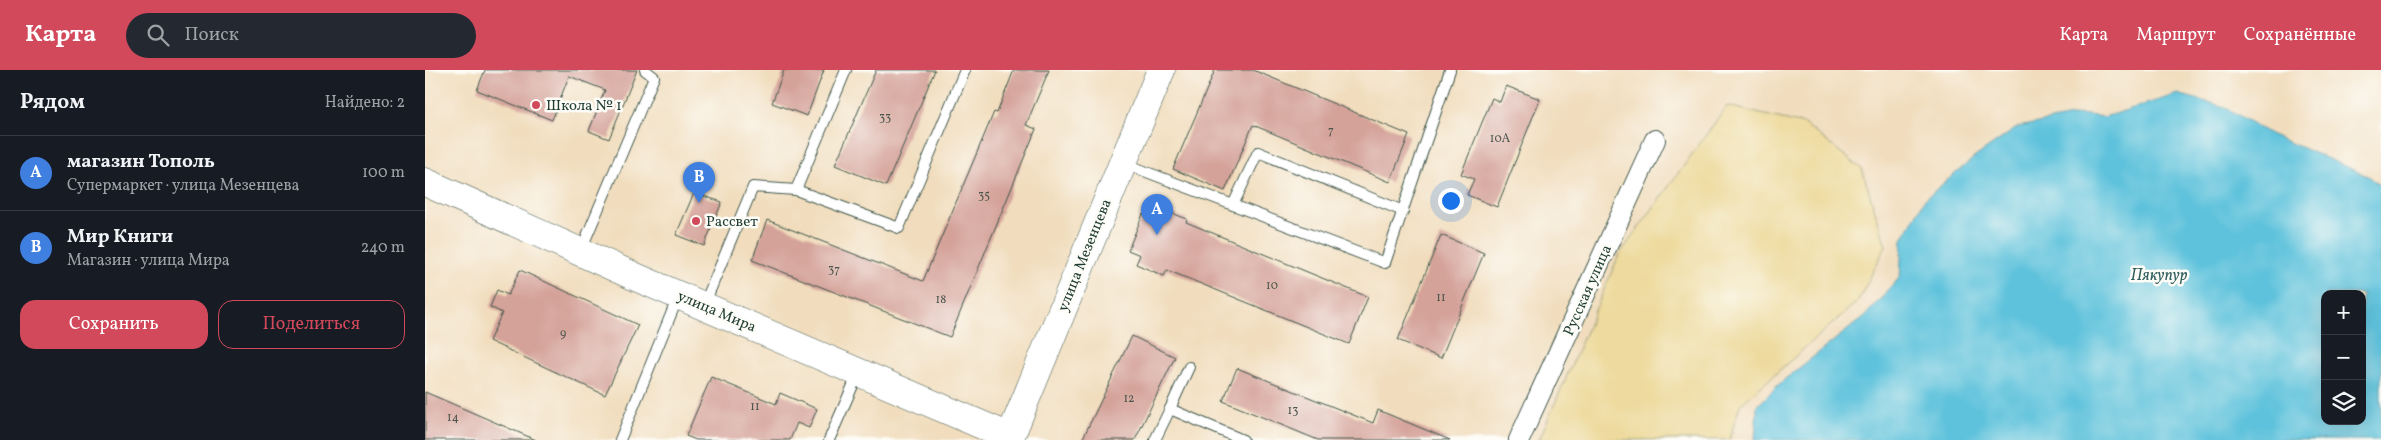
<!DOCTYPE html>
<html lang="ru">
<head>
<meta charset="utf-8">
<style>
	body { margin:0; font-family:Vollkorn,serif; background:#242831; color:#f1f3f6 }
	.controls { position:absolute; right:15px; bottom:15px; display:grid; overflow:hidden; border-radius:10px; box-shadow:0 5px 20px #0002 }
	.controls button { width:45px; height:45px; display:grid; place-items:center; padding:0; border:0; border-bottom:1px solid #363941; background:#171b24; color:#f1f3f6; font:25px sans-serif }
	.you { position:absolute; left:1025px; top:130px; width:18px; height:18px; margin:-12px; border:4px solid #fff; border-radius:50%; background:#1a73e8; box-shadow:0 0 0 8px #1a73e833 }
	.badge { display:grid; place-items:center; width:32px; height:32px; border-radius:50%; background:#d1495b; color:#fff; font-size:16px; font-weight:700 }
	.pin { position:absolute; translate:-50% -41px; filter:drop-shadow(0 1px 2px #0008) }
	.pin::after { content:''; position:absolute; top:26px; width:18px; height:15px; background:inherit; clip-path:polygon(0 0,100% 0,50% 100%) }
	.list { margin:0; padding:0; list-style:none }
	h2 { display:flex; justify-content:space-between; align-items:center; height:65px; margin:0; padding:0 20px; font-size:21px }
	h2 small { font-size:16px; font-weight:400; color:#9ea1a6 }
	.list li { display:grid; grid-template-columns:32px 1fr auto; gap:15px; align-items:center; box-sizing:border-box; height:75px; padding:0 20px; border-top:1px solid #363941 }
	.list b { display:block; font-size:19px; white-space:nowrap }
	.list p { margin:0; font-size:16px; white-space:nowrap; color:#9ea1a6 }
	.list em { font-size:16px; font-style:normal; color:#9ea1a6 }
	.actions { display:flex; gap:10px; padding:15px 20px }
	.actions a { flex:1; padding:11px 0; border:1px solid #d1495b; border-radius:15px; text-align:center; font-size:18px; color:#d1495b }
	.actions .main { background:#d1495b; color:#fff }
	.icon { flex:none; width:28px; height:28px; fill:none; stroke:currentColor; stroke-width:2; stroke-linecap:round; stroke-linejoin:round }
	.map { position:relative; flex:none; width:1956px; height:370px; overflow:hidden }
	header { display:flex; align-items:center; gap:30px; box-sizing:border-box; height:70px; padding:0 25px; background:#d1495b; color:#fff }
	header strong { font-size:24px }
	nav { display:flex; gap:28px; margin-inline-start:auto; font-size:18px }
	.search { width:350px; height:45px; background:#242831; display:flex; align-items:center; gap:12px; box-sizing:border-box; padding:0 18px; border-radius:28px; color:#9ea1a6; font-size:19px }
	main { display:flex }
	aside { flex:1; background:#171b24 }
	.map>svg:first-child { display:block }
</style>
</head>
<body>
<header>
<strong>Карта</strong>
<div class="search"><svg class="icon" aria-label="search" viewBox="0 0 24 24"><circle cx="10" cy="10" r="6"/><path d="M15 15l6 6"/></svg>Поиск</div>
<nav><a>Карта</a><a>Маршрут</a><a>Сохранённые</a></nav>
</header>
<main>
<aside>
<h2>Рядом<small>Найдено: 2</small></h2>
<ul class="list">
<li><span class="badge" style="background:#3f7fe0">A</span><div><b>магазин Тополь</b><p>Супермаркет · улица Мезенцева</p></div><em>100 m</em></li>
<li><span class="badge" style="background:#3f7fe0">B</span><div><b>Мир Книги</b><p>Магазин · улица Мира</p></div><em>240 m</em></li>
</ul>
<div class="actions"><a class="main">Сохранить</a><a>Поделиться</a></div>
</aside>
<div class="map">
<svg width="1956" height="370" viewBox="0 0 1956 370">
	<rect width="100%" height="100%" fill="#fdfcf7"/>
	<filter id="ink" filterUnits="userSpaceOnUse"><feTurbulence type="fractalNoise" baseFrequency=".02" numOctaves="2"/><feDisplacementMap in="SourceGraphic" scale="10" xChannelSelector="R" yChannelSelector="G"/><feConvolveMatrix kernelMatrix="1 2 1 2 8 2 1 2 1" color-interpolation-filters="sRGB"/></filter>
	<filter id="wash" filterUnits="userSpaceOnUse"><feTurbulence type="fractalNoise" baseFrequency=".0096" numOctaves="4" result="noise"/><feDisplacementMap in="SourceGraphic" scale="20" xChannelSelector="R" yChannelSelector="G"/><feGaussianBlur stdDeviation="1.12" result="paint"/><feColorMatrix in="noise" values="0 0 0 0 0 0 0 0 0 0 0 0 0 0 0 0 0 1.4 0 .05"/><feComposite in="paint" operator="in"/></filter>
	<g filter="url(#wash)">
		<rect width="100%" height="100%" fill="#f1ddbd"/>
		<!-- sand -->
		<polygon fill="#eeda9e" stroke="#868c69" points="1302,36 1379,54 1437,99 1461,176 1433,231 1315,335 1304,370 1114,370 1194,185"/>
		<!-- water -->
		<path fill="#5ec2dc" stroke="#3e8088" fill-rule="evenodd" d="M 1753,24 L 1800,37 L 1845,64 L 1945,107 L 1956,116 L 1956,370 L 1330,370 L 1332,336 L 1355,313 L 1440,246 L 1475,207 L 1477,169 L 1500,129 L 1550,87 L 1593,57 L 1655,44 L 1679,47 ZM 1900,224 L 1937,224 L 1937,351 L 1900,351 Z"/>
		<g id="blocks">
			<!-- building -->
			<g fill="#d4a299">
				<polygon points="60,0 212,0 184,69 164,61 180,20 144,6 127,50 52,20"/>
				<polygon points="359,0 399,0 382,46 347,33"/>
				<polygon points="451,0 510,0 461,116 410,95"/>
				<polygon points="589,0 624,0 601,55 611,59 525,267 327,190 342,150 498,211 569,42 572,43"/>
				<polygon points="790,0 828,0 984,65 965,112 828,55 800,121 748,99"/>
				<polygon points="1081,16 1115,29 1072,137 1042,125 1049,109 1036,104 1067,28 1075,32"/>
				<polygon points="269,123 297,132 279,176 251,165"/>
				<polygon points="732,137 762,149 761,152 943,227 924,274 742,200 739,206 711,194 715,185 703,180 718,144 728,148"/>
				<polygon points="1016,165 1059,183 1016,288 973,270"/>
				<polygon points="95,200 213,255 180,325 64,271 77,243 65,237 72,220 83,225"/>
				<polygon points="707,266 750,287 710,370 657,370"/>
				<polygon points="812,298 948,353 953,340 1025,370 893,370 798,331"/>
				<polygon points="286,307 351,334 355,323 392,339 384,358 372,353 365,370 271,370 261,366"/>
				<polygon points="0,322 111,370 0,370"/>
			</g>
		</g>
	</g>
	<g filter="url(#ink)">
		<use href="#blocks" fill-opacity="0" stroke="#3e5549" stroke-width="1"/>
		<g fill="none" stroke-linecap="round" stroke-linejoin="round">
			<defs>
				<g id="lane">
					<polyline points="698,93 960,193 1025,0"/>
					<polyline points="371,120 421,0"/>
					<polyline points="808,135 833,82 978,141"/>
					<polyline points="156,180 229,7 220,0"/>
					<polyline points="279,235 328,117 371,120 474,158 540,0"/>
					<polyline points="764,297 745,339 818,370"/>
					<polyline points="195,370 253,227"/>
					<polyline points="404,370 433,304"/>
					<polyline points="730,370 745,339"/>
				</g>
				<polyline id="street" points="1094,370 1230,70"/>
				<g id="secondary">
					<polyline points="0,112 213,208 585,367"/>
					<polyline points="584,370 736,0"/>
				</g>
			</defs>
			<!-- lane casing -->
			<use href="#lane" stroke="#3e5549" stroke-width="12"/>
			<!-- street casing -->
			<use href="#street" stroke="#3e5549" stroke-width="22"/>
			<!-- secondary casing -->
			<use href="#secondary" stroke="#3e5549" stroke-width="29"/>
			<!-- lane -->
			<use href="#lane" stroke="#fff" stroke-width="10"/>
			<!-- street -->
			<use href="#street" stroke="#fff" stroke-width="20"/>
			<!-- secondary -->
			<use href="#secondary" stroke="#fff" stroke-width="28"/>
		</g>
	</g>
	<!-- markers -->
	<g fill="#d1495b" stroke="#fdfcf7" stroke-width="2">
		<circle cx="111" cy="35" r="5"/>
		<circle cx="271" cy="151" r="5"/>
	</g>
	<g text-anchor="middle" stroke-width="5" stroke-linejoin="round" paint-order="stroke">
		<!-- number labels -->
		<g font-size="12" fill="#4c564d">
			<text x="460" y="51">33</text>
			<text x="906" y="64">7</text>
			<text x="1075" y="72">10А</text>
			<text x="559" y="129">35</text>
			<text x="409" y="203">37</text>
			<text x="847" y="219">10</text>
			<text x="1016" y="231">11</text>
			<text x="516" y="233">18</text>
			<text x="138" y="267">9</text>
			<text x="704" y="332">12</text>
			<text x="330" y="340">11</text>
			<text x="868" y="344">13</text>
			<text x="28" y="351">14</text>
		</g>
		<!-- poi labels -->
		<g font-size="15" fill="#1f3d34" stroke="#fdfcf7" text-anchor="start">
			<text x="121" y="40">Школа № 1</text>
			<text x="281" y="156">Рассвет</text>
		</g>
		<!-- street labels -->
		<g font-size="15" fill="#1f3d34" stroke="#fdfcf7">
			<text transform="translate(659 185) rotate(-68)" y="5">улица Мезенцева</text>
			<text transform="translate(1162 220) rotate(-66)" y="5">Русская улица</text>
			<text transform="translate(292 241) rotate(23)" y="5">улица Мира</text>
		</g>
		<!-- water labels -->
		<g font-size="16" font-style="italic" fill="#2f5e5e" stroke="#fdfcf7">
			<text x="1734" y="210">Пякупур</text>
		</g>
	</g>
</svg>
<div class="controls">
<button>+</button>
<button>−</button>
<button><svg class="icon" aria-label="layers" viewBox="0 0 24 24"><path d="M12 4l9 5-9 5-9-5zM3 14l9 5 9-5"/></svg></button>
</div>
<div class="you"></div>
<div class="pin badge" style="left:732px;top:165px;background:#3f7fe0">A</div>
<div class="pin badge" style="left:274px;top:133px;background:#3f7fe0">B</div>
</div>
</main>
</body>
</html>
